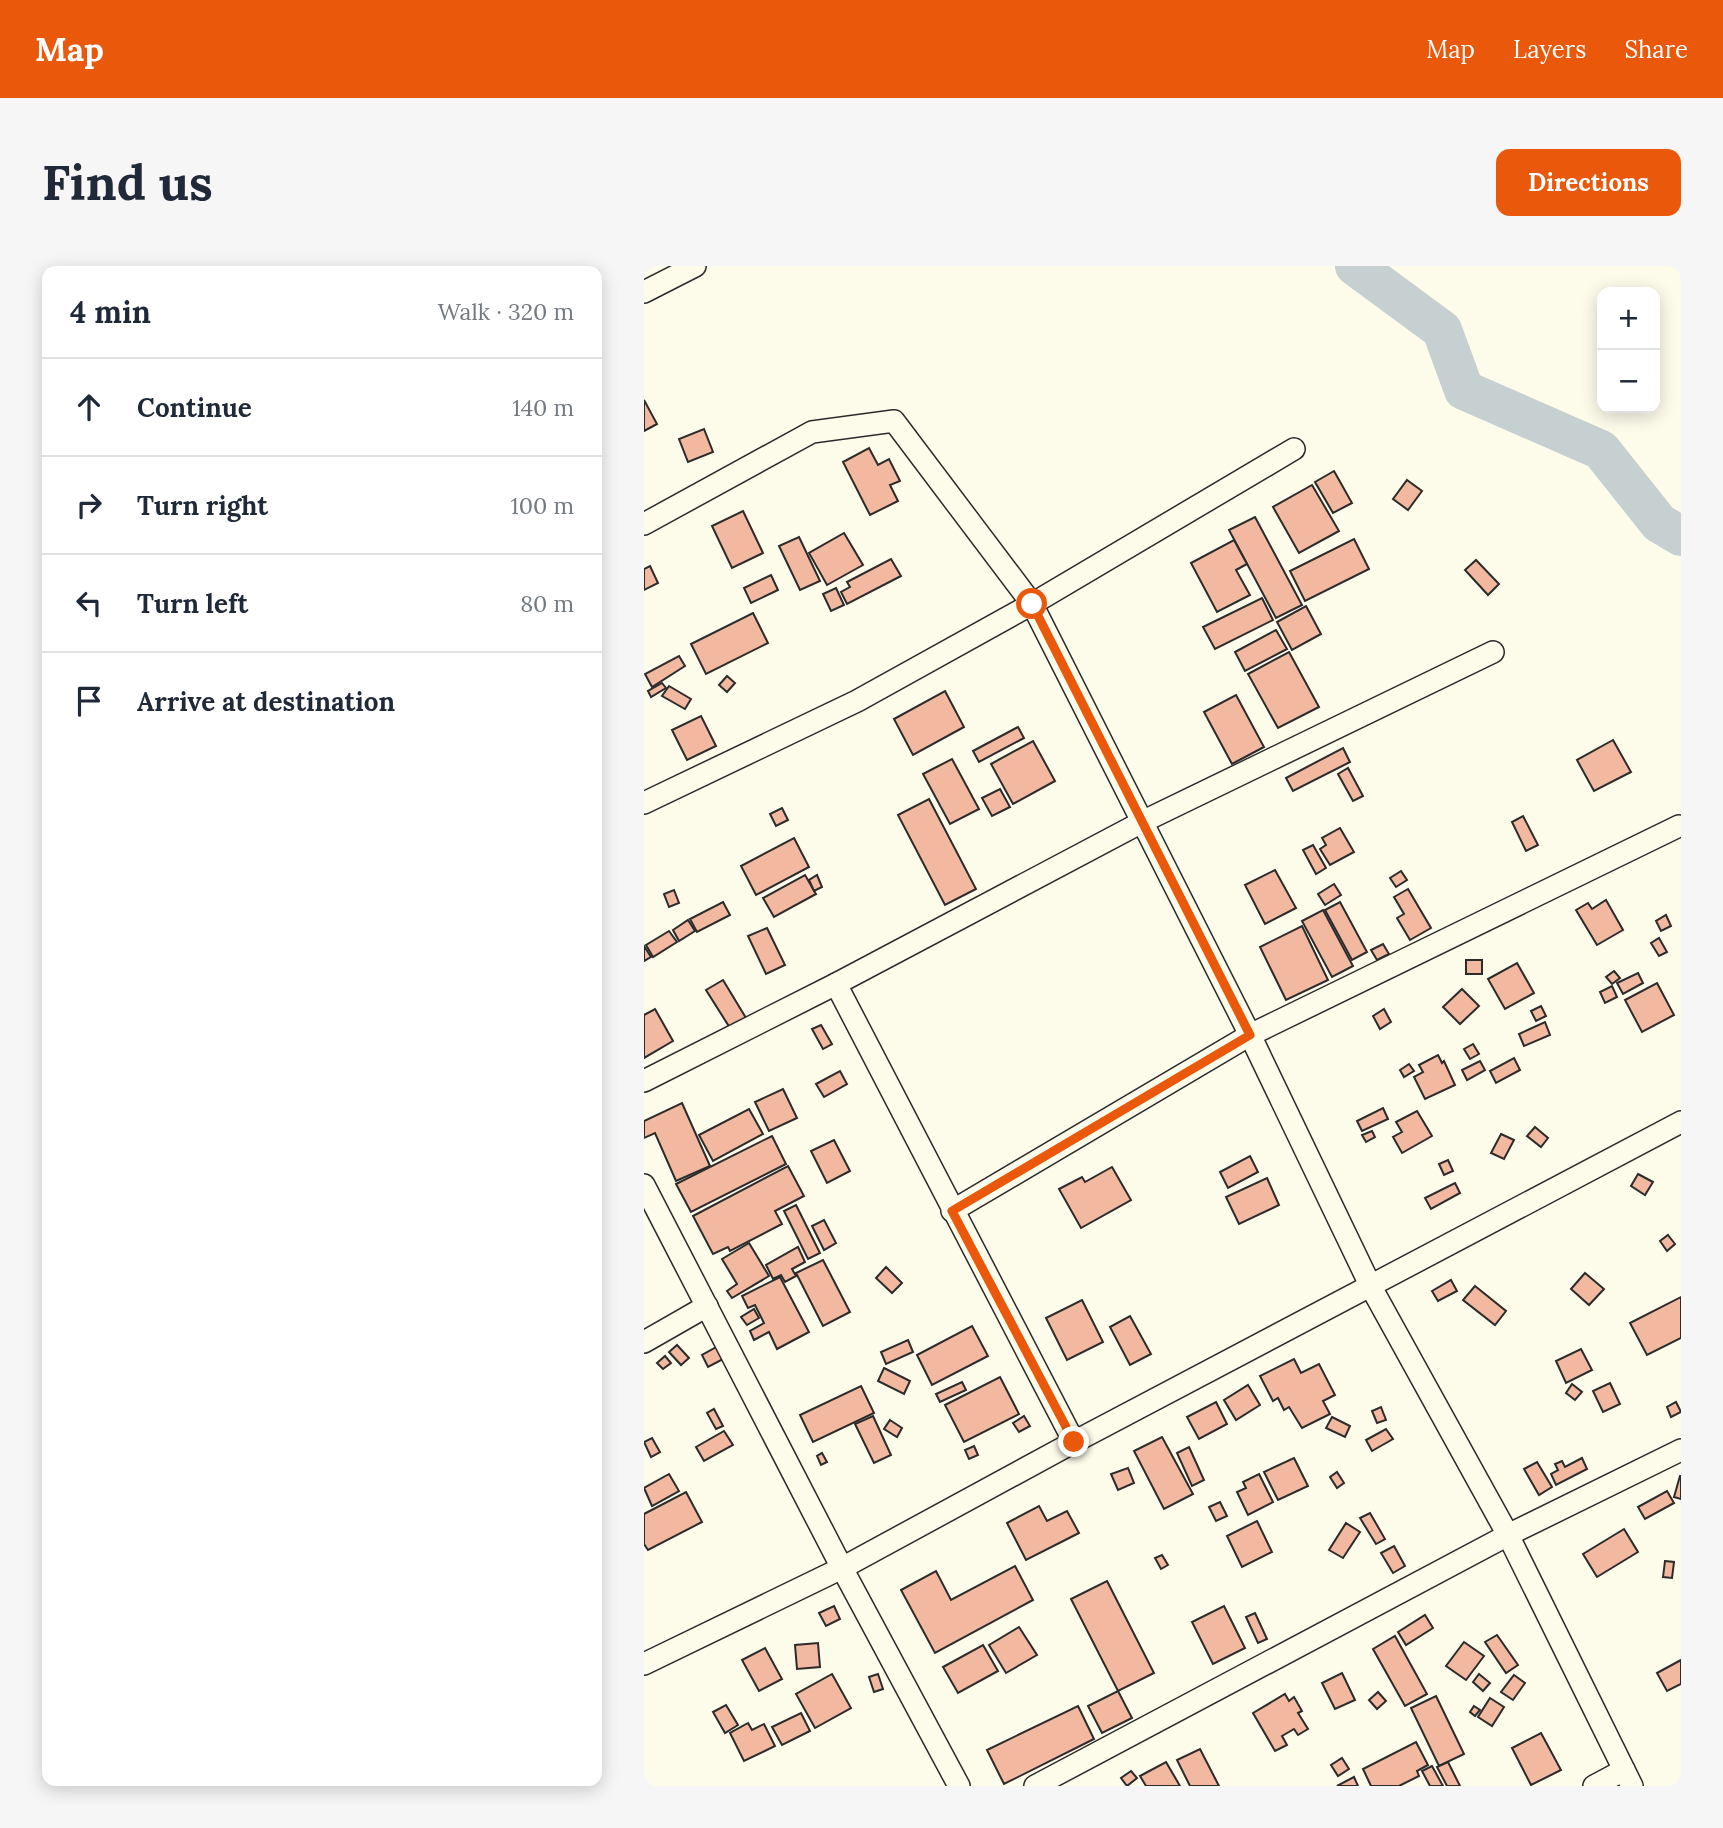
<!DOCTYPE html>
<html lang="en">
<head>
<meta charset="utf-8">
<style>
	body { margin:0; font-family:Lora,serif; background:#f6f6f7; color:#1f2937 }
	.controls { position:absolute; right:21px; top:21px; display:grid; overflow:hidden; border-radius:14px; box-shadow:0 4px 18px #0003 }
	.controls button { width:63px; height:63px; display:grid; place-items:center; padding:0; border:0; border-bottom:2px solid #e0e1e3; background:#fff; color:#1f2937; font:35px sans-serif }
	.stop { position:absolute; width:21px; height:21px; margin:-16px; border:5px solid #ea580c; border-radius:50%; background:#fff }
	.stop.end { background:#ea580c; border-color:#fff; box-shadow:0 2px 7px #0008 }
	.list { margin:0; padding:0; list-style:none }
	h2 { display:flex; justify-content:space-between; align-items:center; height:91px; margin:0; padding:0 28px; font-size:30px }
	h2 small { font-size:23px; font-weight:400; color:#747a83 }
	.list li { display:grid; grid-template-columns:46px 1fr auto; gap:21px; align-items:center; box-sizing:border-box; height:98px; padding:0 28px; border-top:2px solid #e0e1e3 }
	.list b { display:block; font-size:26px; white-space:nowrap }
	.list em { font-size:23px; font-style:normal; color:#747a83 }
	.icon { flex:none; width:38px; height:38px; fill:none; stroke:currentColor; stroke-width:2; stroke-linecap:round; stroke-linejoin:round }
	.map { position:relative; flex:none; width:1037px; height:1520px; overflow:hidden; border-radius:14px }
	header { display:flex; align-items:center; gap:42px; box-sizing:border-box; height:98px; padding:0 35px; background:#ea580c; color:#fff }
	header strong { font-size:33px }
	nav { display:flex; gap:38px; margin-inline-start:auto; font-size:24px }
	.intro { display:flex; align-items:center; justify-content:space-between; box-sizing:border-box; height:168px; padding:0 42px }
	h1 { margin:0; font-size:49px }
	.button { padding:18px 32px; border-radius:14px; background:#ea580c; color:#fff; font-size:24px; font-weight:700 }
	main { display:flex; gap:42px; padding:0 42px }
	aside { flex:1; background:#fff; border-radius:14px; box-shadow:0 4px 18px #0003 }
	.map>svg:first-child { display:block }
</style>
</head>
<body>
<header>
<strong>Map</strong>
<nav><a>Map</a><a>Layers</a><a>Share</a></nav>
</header>
<div class="intro"><h1>Find us</h1><a class="button">Directions</a></div>
<main>
<aside>
<h2>4 min<small>Walk · 320 m</small></h2>
<ul class="list">
<li><svg class="icon" aria-label="ahead" viewBox="0 0 24 24"><path d="M12 20V5M6 11l6-6 6 6"/></svg><div><b>Continue</b></div><em>140 m</em></li>
<li><svg class="icon" aria-label="right" viewBox="0 0 24 24"><path d="M7 20v-9h11M14 6l5 5-5 5"/></svg><div><b>Turn right</b></div><em>100 m</em></li>
<li><svg class="icon" aria-label="left" viewBox="0 0 24 24"><path d="M17 20v-9H6M10 6l-5 5 5 5"/></svg><div><b>Turn left</b></div><em>80 m</em></li>
<li><svg class="icon" aria-label="arrive" viewBox="0 0 24 24"><path d="M6 21V4h12l-3 4 3 4H6"/></svg><div><b>Arrive at destination</b></div></li>
</ul>
</aside>
<div class="map">
<svg width="1037" height="1520" viewBox="0 0 1037 1520">
	<rect width="100%" height="100%" fill="#fdfbea"/>
	<g fill="none" stroke-linecap="round" stroke-linejoin="round">
		<!-- river -->
		<polyline stroke="#c7d0d0" stroke-width="40" points="711,0 798,64 820,124 957,184 1015,257 1037,270"/>
	</g>
	<!-- building -->
	<g fill="#f2b8a0" stroke="#2b2b2b" stroke-width="2">
		<polygon points="0,134 13,158 0,165"/>
		<polygon points="60,163 69,186 44,196 35,173"/>
		<polygon points="225,182 234,199 245,193 256,215 246,219 254,235 226,249 199,196"/>
		<polygon points="690,205 708,237 689,247 671,216"/>
		<polygon points="763,214 778,225 764,244 749,233"/>
		<polygon points="668,219 695,265 655,287 629,241"/>
		<polygon points="99,245 119,287 88,302 68,260"/>
		<polygon points="611,251 658,339 632,352 585,264"/>
		<polygon points="200,267 219,299 183,319 165,287"/>
		<polygon points="155,271 176,315 156,324 135,280"/>
		<polygon points="710,273 725,303 661,335 646,305"/>
		<polygon points="590,274 603,298 592,304 606,329 573,346 547,297"/>
		<polygon points="247,293 257,310 203,338 197,326 206,321 203,316"/>
		<polygon points="832,294 855,318 844,329 821,304"/>
		<polygon points="6,300 14,317 0,324 0,303"/>
		<polygon points="127,309 134,324 107,337 100,322"/>
		<polygon points="192,322 200,339 187,345 179,328"/>
		<polygon points="618,332 629,354 571,383 559,361"/>
		<polygon points="662,340 677,368 648,384 633,356"/>
		<polygon points="109,347 124,377 62,408 47,378"/>
		<polygon points="632,364 643,383 601,405 591,386"/>
		<polygon points="645,386 675,441 634,462 604,408"/>
		<polygon points="35,390 41,400 8,421 1,408"/>
		<polygon points="83,410 91,417 83,426 75,419"/>
		<polygon points="18,417 22,422 7,431 4,425"/>
		<polygon points="25,420 47,433 41,443 18,430"/>
		<polygon points="301,425 320,461 269,489 250,453"/>
		<polygon points="592,429 620,481 588,498 560,446"/>
		<polygon points="57,450 72,480 43,494 28,464"/>
		<polygon points="374,461 380,472 335,496 329,485"/>
		<polygon points="969,474 987,506 950,525 933,494"/>
		<polygon points="389,475 411,515 369,538 347,498"/>
		<polygon points="699,482 706,496 649,525 642,512"/>
		<polygon points="308,493 335,543 306,558 279,508"/>
		<polygon points="704,502 719,530 709,535 694,508"/>
		<polygon points="356,523 366,541 348,550 338,532"/>
		<polygon points="285,533 332,623 301,639 254,549"/>
		<polygon points="138,542 144,554 132,560 126,548"/>
		<polygon points="879,550 894,579 882,585 868,556"/>
		<polygon points="696,562 710,586 686,599 676,583 682,579 678,572"/>
		<polygon points="150,572 165,601 112,629 97,600"/>
		<polygon points="669,579 682,602 672,608 659,584"/>
		<polygon points="631,604 652,642 621,658 601,619"/>
		<polygon points="757,605 763,614 752,621 746,612"/>
		<polygon points="161,609 172,628 130,651 119,632"/>
		<polygon points="173,609 178,621 170,625 165,614"/>
		<polygon points="690,618 697,629 681,639 674,628"/>
		<polygon points="764,623 787,662 766,674 753,652 760,648 750,631"/>
		<polygon points="30,624 35,637 25,641 20,628"/>
		<polygon points="962,634 979,664 953,679 932,644 944,637 948,643"/>
		<polygon points="79,636 86,649 53,666 46,653"/>
		<polygon points="696,636 723,686 708,694 681,644"/>
		<polygon points="679,644 709,700 688,711 658,655"/>
		<polygon points="1022,649 1027,660 1017,665 1012,655"/>
		<polygon points="44,654 51,665 35,675 29,664"/>
		<polygon points="658,660 684,714 642,734 616,681"/>
		<polygon points="123,662 141,699 122,708 104,670"/>
		<polygon points="25,665 33,676 9,691 2,679"/>
		<polygon points="1015,672 1023,686 1015,690 1007,677"/>
		<polygon points="739,678 745,688 733,694 727,684"/>
		<polygon points="0,680 7,691 0,695"/>
		<rect x="822" y="694" width="16" height="14"/>
		<polygon points="873,697 890,727 861,743 844,713"/>
		<polygon points="970,705 976,712 968,718 962,711"/>
		<polygon points="994,707 999,717 979,728 973,717"/>
		<polygon points="79,714 102,752 86,762 62,724"/>
		<polygon points="1013,717 1030,749 998,766 981,734"/>
		<polygon points="968,720 973,731 961,737 956,726"/>
		<polygon points="818,723 835,740 816,758 799,741"/>
		<polygon points="897,740 902,750 892,755 887,745"/>
		<polygon points="11,743 29,775 0,792 0,749"/>
		<polygon points="740,743 747,756 736,763 729,750"/>
		<polygon points="901,756 906,769 880,780 875,768"/>
		<polygon points="177,759 188,778 179,783 168,763"/>
		<polygon points="829,778 835,788 826,793 820,783"/>
		<polygon points="794,789 798,797 800,795 811,819 781,833 770,811 779,806 775,799"/>
		<polygon points="870,792 876,804 852,817 846,805"/>
		<polygon points="836,795 841,804 823,814 818,804"/>
		<polygon points="765,798 770,805 760,811 756,804"/>
		<polygon points="196,805 203,818 180,831 172,818"/>
		<polygon points="139,823 153,852 125,865 111,836"/>
		<polygon points="38,837 66,900 32,915 11,867 0,872 0,855"/>
		<polygon points="739,842 744,853 718,865 713,855"/>
		<polygon points="105,843 119,868 69,895 55,869"/>
		<polygon points="773,845 788,870 758,887 749,871 758,866 752,856"/>
		<polygon points="891,861 904,872 897,881 883,870"/>
		<polygon points="728,865 731,871 722,876 718,869"/>
		<polygon points="857,868 870,874 860,893 847,887"/>
		<polygon points="128,870 142,898 47,946 32,918"/>
		<polygon points="190,874 206,905 183,917 167,885"/>
		<polygon points="606,890 614,906 584,922 576,906"/>
		<polygon points="804,894 809,905 800,909 795,898"/>
		<polygon points="144,900 160,930 131,945 138,958 86,985 84,981 69,988 49,950"/>
		<polygon points="468,901 487,934 437,962 415,923 438,911 441,916"/>
		<polygon points="994,908 1009,916 1001,929 987,920"/>
		<polygon points="623,912 635,939 595,958 582,931"/>
		<polygon points="811,917 816,927 787,943 781,932"/>
		<polygon points="152,939 176,987 164,993 140,945"/>
		<polygon points="180,954 192,977 180,984 168,960"/>
		<polygon points="1024,969 1031,978 1023,985 1016,975"/>
		<polygon points="105,977 125,1010 88,1032 83,1025 93,1018 78,993"/>
		<polygon points="154,981 161,996 148,1003 152,1010 141,1016 137,1009 129,1013 122,999"/>
		<polygon points="179,994 206,1046 179,1060 152,1007"/>
		<polygon points="242,1001 258,1017 248,1027 232,1012"/>
		<polygon points="941,1007 960,1023 945,1039 927,1023"/>
		<polygon points="136,1011 165,1066 133,1083 125,1066 110,1074 106,1065 120,1057 111,1039 104,1042 98,1030"/>
		<polygon points="807,1014 813,1025 794,1035 788,1025"/>
		<polygon points="831,1020 862,1045 851,1059 819,1034"/>
		<polygon points="1037,1031 1037,1072 1003,1089 986,1057"/>
		<polygon points="438,1034 459,1076 423,1094 402,1052"/>
		<polygon points="110,1043 115,1052 103,1059 97,1051"/>
		<polygon points="486,1050 507,1088 486,1099 466,1061"/>
		<polygon points="328,1060 344,1090 288,1119 273,1089"/>
		<polygon points="264,1074 269,1086 242,1098 237,1086"/>
		<polygon points="33,1079 45,1092 37,1099 25,1086"/>
		<polygon points="76,1079 83,1091 64,1101 58,1089"/>
		<polygon points="937,1083 948,1104 922,1117 912,1095"/>
		<polygon points="21,1090 27,1097 19,1103 13,1097"/>
		<polygon points="650,1093 657,1107 675,1098 691,1129 679,1135 686,1148 658,1162 645,1141 640,1144 634,1132 629,1135 616,1110"/>
		<polygon points="240,1102 266,1115 260,1128 234,1115"/>
		<polygon points="356,1111 375,1148 320,1176 301,1139"/>
		<polygon points="318,1116 322,1124 296,1136 292,1128"/>
		<polygon points="966,1117 976,1138 959,1146 949,1125"/>
		<polygon points="928,1118 938,1126 931,1134 922,1127"/>
		<polygon points="604,1119 616,1139 592,1154 580,1134"/>
		<polygon points="217,1120 230,1147 169,1176 156,1149"/>
		<polygon points="572,1136 583,1158 555,1173 543,1151"/>
		<polygon points="1032,1136 1037,1146 1027,1151 1023,1141"/>
		<polygon points="737,1141 742,1154 733,1157 728,1145"/>
		<polygon points="70,1143 79,1160 72,1163 63,1147"/>
		<polygon points="229,1150 247,1189 230,1197 211,1158"/>
		<polygon points="380,1150 386,1160 375,1166 369,1157"/>
		<polygon points="688,1151 706,1160 701,1171 682,1162"/>
		<polygon points="246,1154 258,1162 253,1171 240,1163"/>
		<polygon points="742,1163 749,1173 728,1185 722,1174"/>
		<polygon points="80,1165 89,1179 60,1195 52,1181"/>
		<polygon points="518,1171 549,1228 520,1243 490,1185"/>
		<polygon points="8,1172 16,1186 7,1191 0,1176"/>
		<polygon points="330,1180 334,1189 325,1193 321,1184"/>
		<polygon points="545,1181 560,1214 548,1220 533,1187"/>
		<polygon points="178,1187 183,1196 177,1199 173,1190"/>
		<polygon points="650,1192 664,1220 634,1234 620,1206"/>
		<polygon points="938,1192 943,1203 912,1219 907,1208 914,1204 911,1198 918,1195 921,1201"/>
		<polygon points="893,1196 908,1221 895,1229 880,1203"/>
		<polygon points="484,1202 490,1217 474,1224 467,1208"/>
		<polygon points="693,1206 700,1217 693,1222 686,1211"/>
		<polygon points="25,1208 35,1225 8,1240 0,1222"/>
		<polygon points="615,1208 629,1236 604,1249 593,1226 602,1222 599,1216"/>
		<polygon points="1036,1210 1037,1210 1037,1233 1030,1231"/>
		<polygon points="1023,1225 1030,1237 1001,1253 994,1241"/>
		<polygon points="42,1226 58,1256 4,1284 0,1278 0,1248"/>
		<polygon points="576,1236 583,1250 572,1255 565,1241"/>
		<polygon points="395,1240 403,1255 423,1245 435,1267 382,1294 363,1257"/>
		<polygon points="726,1247 741,1273 732,1278 716,1252"/>
		<polygon points="613,1255 628,1286 598,1301 583,1270"/>
		<polygon points="702,1257 716,1266 699,1292 685,1284"/>
		<polygon points="980,1263 994,1286 953,1311 939,1288"/>
		<polygon points="750,1280 761,1300 749,1307 737,1287"/>
		<polygon points="518,1289 524,1299 517,1303 511,1292"/>
		<polygon points="1021,1295 1030,1296 1028,1312 1019,1311"/>
		<polygon points="371,1300 389,1334 291,1387 257,1324 292,1305 307,1334"/>
		<polygon points="463,1315 510,1407 474,1425 427,1333"/>
		<polygon points="190,1340 196,1353 182,1360 175,1347"/>
		<polygon points="580,1340 601,1382 569,1398 548,1356"/>
		<polygon points="611,1347 623,1373 614,1377 602,1351"/>
		<polygon points="781,1349 789,1362 762,1379 754,1366"/>
		<polygon points="375,1361 393,1389 362,1407 345,1379"/>
		<polygon points="853,1369 874,1399 862,1407 841,1376"/>
		<polygon points="751,1370 783,1428 761,1440 729,1383"/>
		<polygon points="820,1376 840,1390 822,1414 802,1400"/>
		<polygon points="174,1377 176,1401 153,1403 151,1379"/>
		<polygon points="339,1379 354,1405 314,1427 299,1401"/>
		<polygon points="121,1382 138,1413 115,1425 98,1394"/>
		<polygon points="1037,1394 1037,1418 1023,1425 1013,1407"/>
		<polygon points="698,1407 711,1434 691,1443 678,1417"/>
		<polygon points="188,1408 207,1442 171,1462 152,1428"/>
		<polygon points="234,1408 239,1423 230,1426 225,1411"/>
		<polygon points="835,1408 846,1417 839,1425 829,1416"/>
		<polygon points="870,1409 881,1417 869,1434 857,1426"/>
		<polygon points="474,1425 488,1452 458,1467 444,1440"/>
		<polygon points="734,1426 742,1435 733,1443 725,1434"/>
		<polygon points="641,1428 645,1435 650,1431 658,1445 654,1447 664,1463 654,1469 650,1463 638,1470 643,1479 631,1485 609,1447"/>
		<polygon points="792,1430 820,1488 795,1500 767,1442"/>
		<polygon points="846,1432 860,1441 848,1460 834,1451"/>
		<polygon points="82,1439 94,1459 81,1467 69,1446"/>
		<polygon points="434,1440 450,1473 360,1518 343,1484"/>
		<polygon points="830,1440 836,1444 831,1450 826,1446"/>
		<polygon points="157,1447 166,1465 138,1479 128,1461"/>
		<polygon points="104,1457 108,1464 120,1458 131,1480 100,1495 86,1467"/>
		<polygon points="897,1467 917,1504 887,1519 868,1482"/>
		<polygon points="772,1476 784,1499 773,1505 775,1510 755,1520 727,1520 719,1503"/>
		<polygon points="556,1483 575,1520 546,1520 533,1494"/>
		<polygon points="698,1492 705,1503 694,1510 687,1499"/>
		<polygon points="522,1496 536,1520 502,1520 496,1510"/>
		<polygon points="804,1496 816,1520 803,1520 793,1501"/>
		<polygon points="788,1500 799,1520 786,1520 778,1505"/>
		<polygon points="487,1505 493,1512 483,1520 477,1512"/>
		<polygon points="710,1511 714,1520 693,1520"/>
	</g>
	<g fill="none" stroke-linecap="round" stroke-linejoin="round">
		<defs>
			<g id="street">
				<polyline points="0,26 51,0"/>
				<polyline points="0,258 168,166 250,155 388,338 606,769 727,1021 864,1269 988,1520"/>
				<polyline points="0,537 213,435 388,338 650,183"/>
				<polyline points="192,718 430,1176"/>
				<polyline points="0,815 192,718 498,556 849,386"/>
				<polyline points="0,919 198,1302 315,1520"/>
				<polyline points="308,945 606,769 1035,560"/>
				<polyline points="0,1076 63,1040"/>
				<polyline points="0,1398 198,1302 430,1176 1037,856"/>
				<polyline points="391,1520 864,1269 1037,1184"/>
				<polyline points="950,1520 980,1504"/>
			</g>
		</defs>
		<!-- street casing -->
		<use href="#street" stroke="#2b2b2b" stroke-width="24"/>
		<!-- street -->
		<use href="#street" stroke="#fdfbea" stroke-width="21"/>
	</g>
	<g fill="none" stroke-linecap="round" stroke-linejoin="round">
		<!-- route -->
		<polyline stroke="#ea580c" stroke-width="9" points="388,338 606,769 308,945 430,1176"/>
	</g>
</svg>
<div class="controls">
<button>+</button>
<button>−</button>
</div>
<div class="stop" style="left:388px;top:338px"></div>
<div class="stop end" style="left:430px;top:1176px"></div>
</div>
</main>
</body>
</html>
